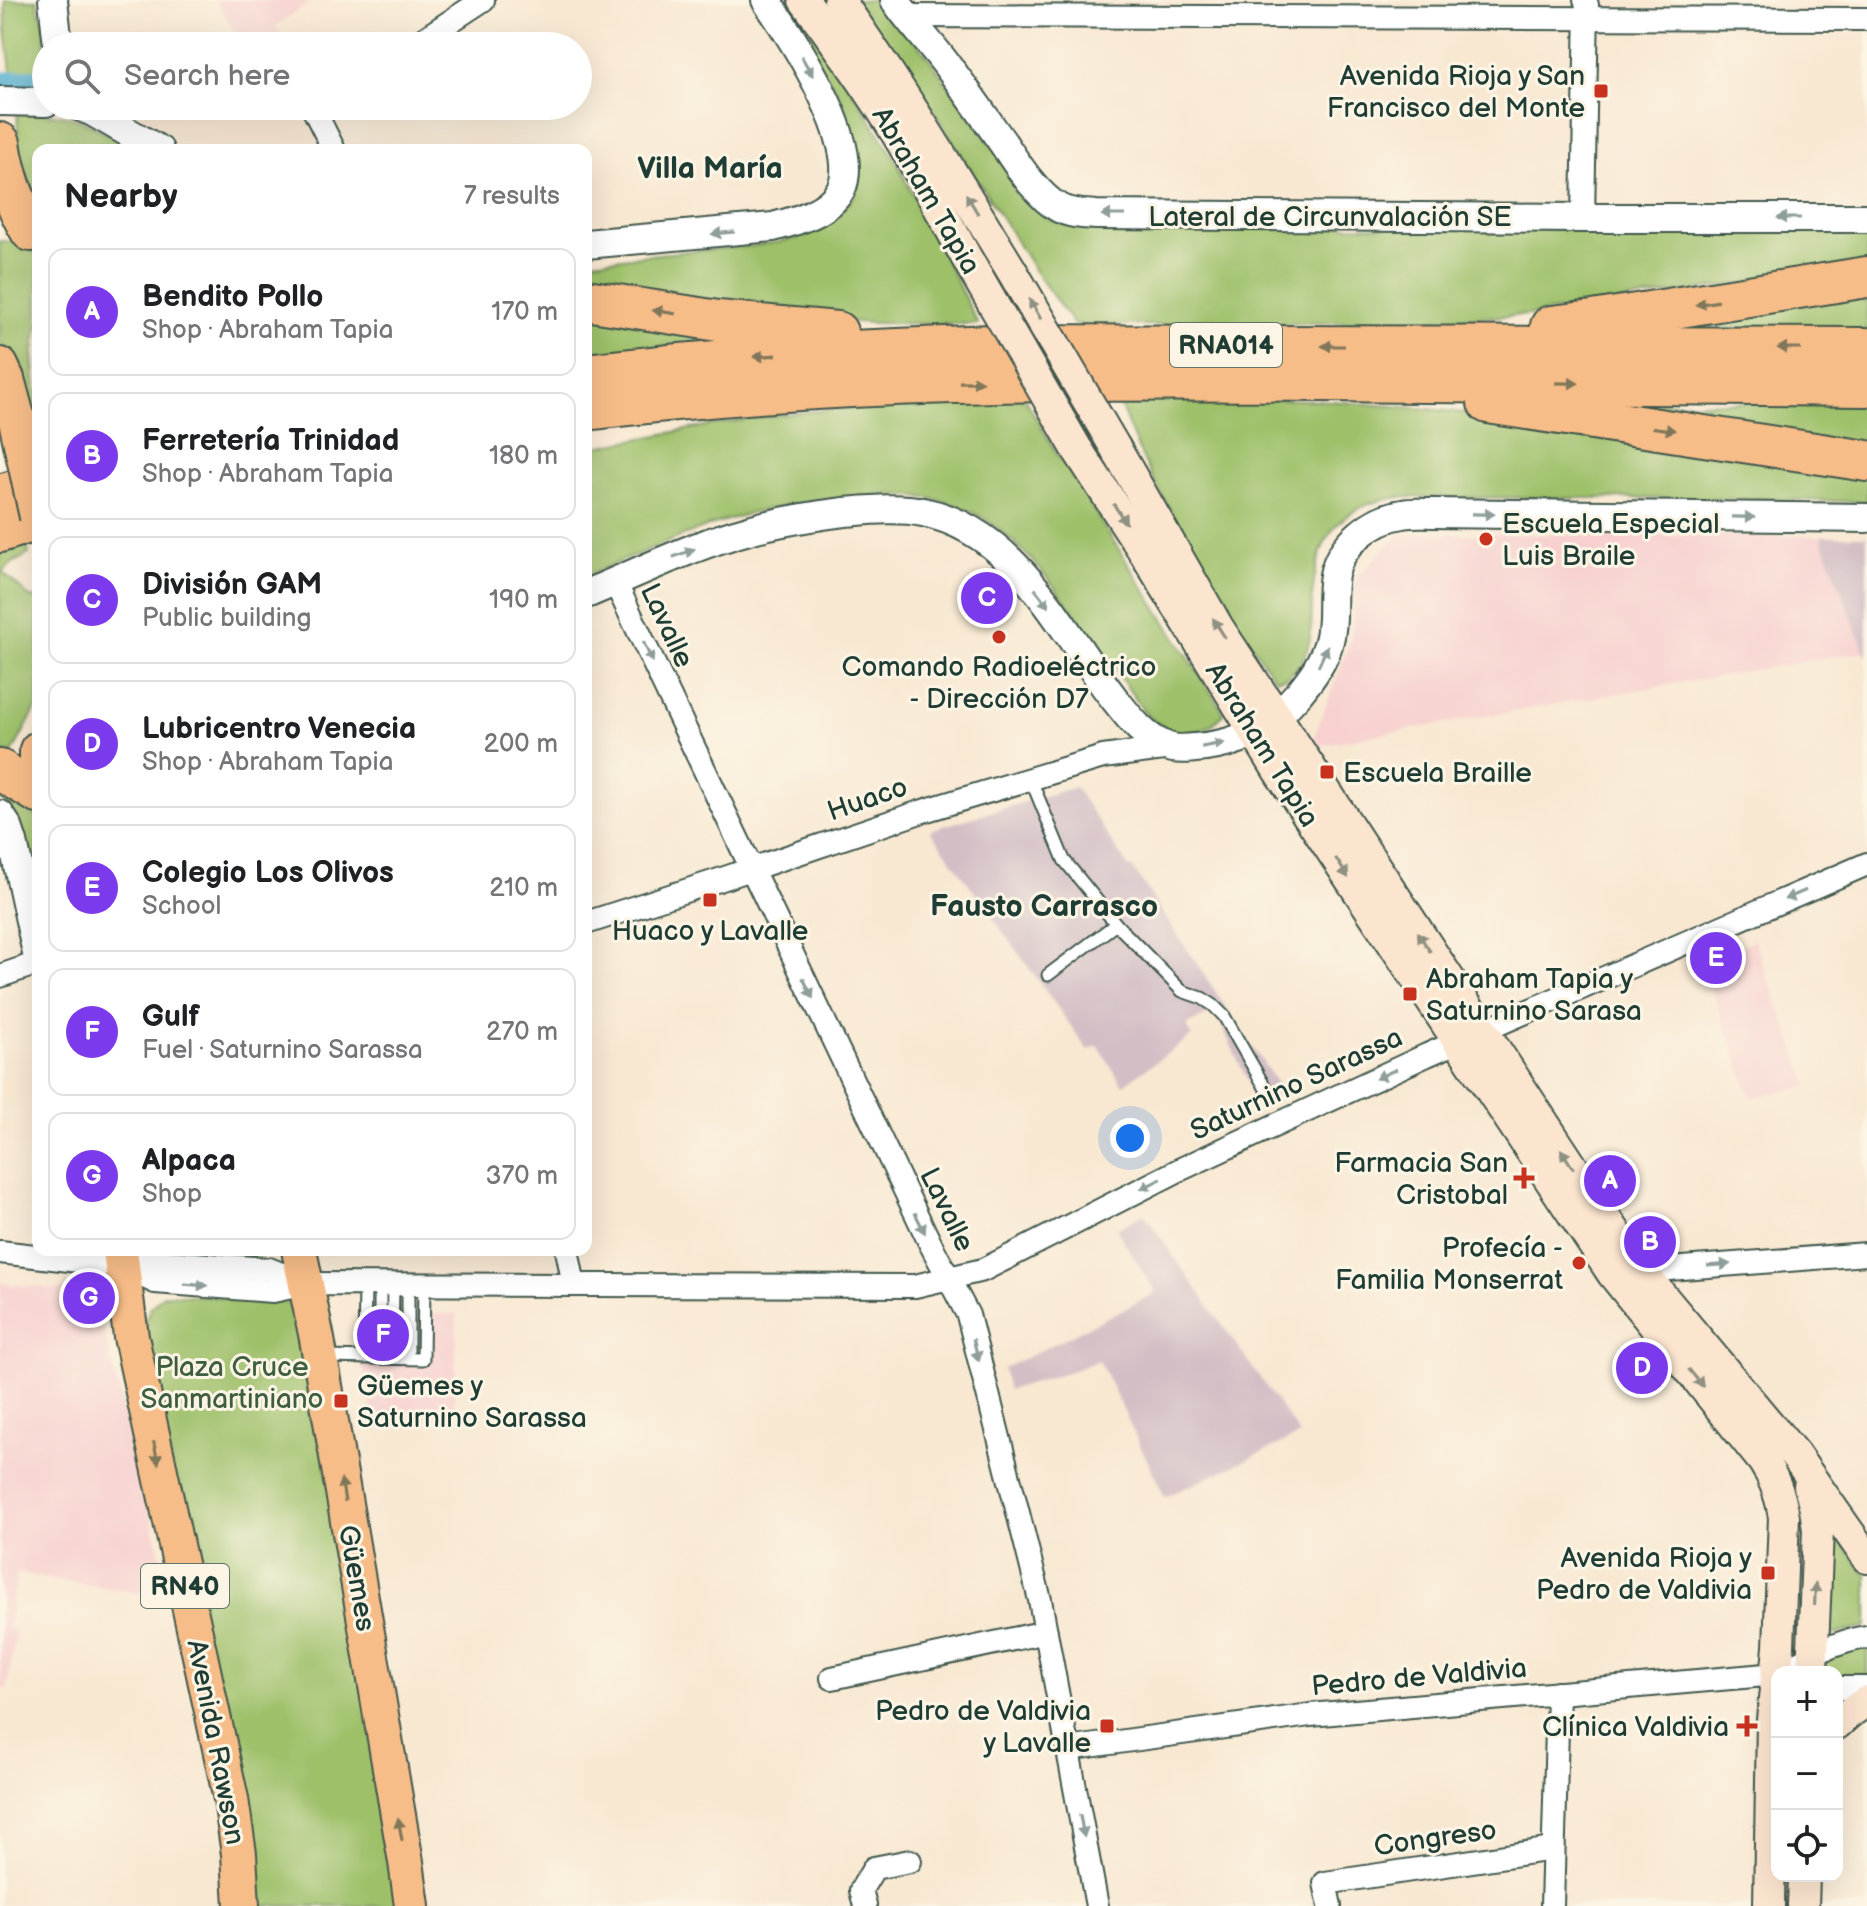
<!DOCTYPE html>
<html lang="en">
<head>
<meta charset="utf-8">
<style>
	body { margin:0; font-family:"Balsamiq Sans",sans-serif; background:#f6f6f6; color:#202124 }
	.controls { position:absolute; right:24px; bottom:24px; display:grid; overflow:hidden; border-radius:16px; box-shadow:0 8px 32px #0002 }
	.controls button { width:72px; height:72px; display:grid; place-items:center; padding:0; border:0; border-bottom:2px solid #e0e0e0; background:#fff; color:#202124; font:40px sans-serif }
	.you { position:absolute; left:1130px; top:1138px; width:28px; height:28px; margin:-20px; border:6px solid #fff; border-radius:50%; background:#1a73e8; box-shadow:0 0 0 12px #1a73e833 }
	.badge { display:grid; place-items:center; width:52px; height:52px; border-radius:50%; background:#7c3aed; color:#fff; font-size:26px; font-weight:700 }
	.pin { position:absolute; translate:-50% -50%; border:4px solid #fff; box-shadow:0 2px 8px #0006 }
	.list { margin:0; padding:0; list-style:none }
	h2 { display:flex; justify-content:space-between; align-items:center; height:104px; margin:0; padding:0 32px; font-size:34px }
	h2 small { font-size:26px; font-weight:400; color:#757577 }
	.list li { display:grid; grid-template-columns:52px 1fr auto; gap:24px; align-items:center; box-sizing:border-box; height:128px; margin:0 16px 16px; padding:0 16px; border:2px solid #e0e0e0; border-radius:16px }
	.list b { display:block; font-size:30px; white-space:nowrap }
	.list p { margin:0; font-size:26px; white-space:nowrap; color:#757577 }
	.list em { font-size:26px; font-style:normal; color:#757577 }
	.icon { flex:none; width:44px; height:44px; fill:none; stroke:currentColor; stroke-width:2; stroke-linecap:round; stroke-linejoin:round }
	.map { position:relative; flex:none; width:1867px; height:1906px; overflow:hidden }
	.search { position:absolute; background:#fff; box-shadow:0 8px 32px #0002; left:32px; top:32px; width:560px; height:88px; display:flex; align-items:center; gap:20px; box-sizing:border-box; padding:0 28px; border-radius:44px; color:#757577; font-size:30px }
	.panel { position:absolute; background:#fff; box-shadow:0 8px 32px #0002; left:32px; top:144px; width:560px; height:1112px; border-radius:16px }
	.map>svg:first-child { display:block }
</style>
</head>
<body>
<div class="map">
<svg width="1867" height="1906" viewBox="0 0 1867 1906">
	<rect width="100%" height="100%" fill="#fcf5e5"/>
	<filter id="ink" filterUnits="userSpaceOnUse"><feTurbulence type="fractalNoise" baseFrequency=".0125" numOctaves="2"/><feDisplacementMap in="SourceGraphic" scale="16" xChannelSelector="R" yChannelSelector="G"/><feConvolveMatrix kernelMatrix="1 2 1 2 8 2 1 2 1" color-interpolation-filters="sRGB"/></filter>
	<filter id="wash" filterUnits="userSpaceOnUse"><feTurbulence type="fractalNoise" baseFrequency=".006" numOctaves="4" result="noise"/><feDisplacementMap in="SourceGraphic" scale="32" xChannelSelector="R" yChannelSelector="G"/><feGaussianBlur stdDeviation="1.8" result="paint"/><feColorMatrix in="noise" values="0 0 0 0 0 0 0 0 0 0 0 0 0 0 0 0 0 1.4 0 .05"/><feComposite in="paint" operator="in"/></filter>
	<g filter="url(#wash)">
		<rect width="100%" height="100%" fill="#f8e8d2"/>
		<!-- built -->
		<g fill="#f7d0cf">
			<polygon points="215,0 314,0 275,26 288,46 245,46"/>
			<polygon points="1399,534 1821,536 1865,651 1319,745 1314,737 1351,638 1355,579"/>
			<polygon points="1754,940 1809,1086 1751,1098 1702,963"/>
			<polygon points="0,1283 84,1292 96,1301 171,1598 17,1573 8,1629 16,1631 7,1689 0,1688"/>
			<polygon points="366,1313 457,1314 454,1420 373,1419 355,1327"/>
		</g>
		<!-- industrial -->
		<g fill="#d2bec5">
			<polygon points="1821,536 1867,536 1867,657 1825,548"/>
			<polygon points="1075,787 1129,868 1132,867 1284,1094 1259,1106 1222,1026 1212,1013 1187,1025 1192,1036 1123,1085 1098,1046 1088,1050 930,830"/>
			<polygon points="1144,1214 1300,1435 1165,1497 1099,1360 1077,1369 1008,1390 1003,1369 1156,1293 1116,1229"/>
		</g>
		<!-- green -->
		<g fill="#9dc069" stroke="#5e7e4e" stroke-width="2">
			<polygon points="5,0 37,0 38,8 44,22 46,76 40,78 12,78 6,31"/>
			<path d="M 778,0 L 788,0 L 852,90 L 894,157 L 978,324 L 872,323 L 787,317 L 586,291 L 586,261 C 621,259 655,254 690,251 C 726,248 765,247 800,237 C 812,233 822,226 832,218 C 838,213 845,208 850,202 C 871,176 850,117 837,91 Z"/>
			<path d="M 855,0 L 879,0 L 923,50 L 1010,171 L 1007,175 C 1021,196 1035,216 1060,223 L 1867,232 L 1867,265 L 1529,315 L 1427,320 L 1226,325 L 1074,325 L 1035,271 L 927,100 Z"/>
			<polygon points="17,111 67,116 85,122 137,150 38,150 38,202 19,156"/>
			<path d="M 0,241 C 16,241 29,244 38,257 L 38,326 L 33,355 L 38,411 L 32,412 L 12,362 L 0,342 Z"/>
			<polygon points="1867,286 1867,331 1608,326"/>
			<polygon points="586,312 719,337 677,345 586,357"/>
			<path d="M 1024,397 L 1054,449 L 1223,711 L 1223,715 C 1197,742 1169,736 1144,712 C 1130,690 1114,669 1099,648 C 1068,604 1036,556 992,524 C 952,495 906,493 859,496 C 814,500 770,507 727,520 C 679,535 633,557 586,576 L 586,449 C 648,437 710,424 773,416 C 856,405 940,400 1024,397 Z"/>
			<path d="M 1117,397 L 1318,400 L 1429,409 L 1476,414 L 1867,473 L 1867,502 L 1771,499 L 1402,497 C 1337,504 1316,538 1312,600 C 1311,626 1314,649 1295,670 C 1288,677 1284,679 1274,678 C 1225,604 1176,528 1138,448 C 1130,432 1124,414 1117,397 Z"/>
			<polygon points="1867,402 1867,451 1575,403"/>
			<polygon points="26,541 29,554 14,562 2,572 31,598 38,598 38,705 11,755 0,750 0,549"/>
			<polygon points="0,787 24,804 38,819 38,914 9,807 0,798"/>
			<polygon points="142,1250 267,1250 259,1258"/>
			<polygon points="164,1294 284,1300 292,1307 300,1319 401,1906 253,1906 144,1322 151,1307"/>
			<polygon points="1827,1524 1867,1576 1867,1627 1824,1637"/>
			<polygon points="1867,1646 1867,1679 1837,1678 1837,1672 1823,1672 1823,1661 1845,1652"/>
		</g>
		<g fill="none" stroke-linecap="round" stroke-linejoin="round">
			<!-- canal -->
			<polyline stroke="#50adce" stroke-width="20" points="0,82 33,79"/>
		</g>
	</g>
	<g filter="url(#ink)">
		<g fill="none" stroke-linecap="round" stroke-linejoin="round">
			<defs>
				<g id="service">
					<polyline points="1031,780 1064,860 1116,924 1182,991 1202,998 1213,1005 1224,1016 1266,1089"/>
					<polyline points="1048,975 1116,924"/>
					<polyline points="325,1357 423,1359 424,1284"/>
					<polyline points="364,1358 365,1284"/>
					<polyline points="380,1358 380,1284"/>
					<polyline points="392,1358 393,1284"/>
					<polyline points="408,1358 408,1284"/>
				</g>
				<g id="minor">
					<polyline points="905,16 1867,19"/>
					<polyline points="413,46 483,0"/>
					<polyline points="321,106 314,110 334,150"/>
					<polyline points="1583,218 1587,5 1585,0"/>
					<polyline points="615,582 930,1243 968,1315 1040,1600 1097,1906"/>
					<polyline points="586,923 719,880 920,812 1103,757 1171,748"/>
					<polyline points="0,976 38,963"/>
					<polyline points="567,1250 574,1285"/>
					<polyline points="0,1252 122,1266 152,1261 269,1269 306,1284"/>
					<polyline points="122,1266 155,1282 273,1291 306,1284 915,1286 983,1270 1179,1170 1427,1055 1867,864"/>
					<polyline points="1629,1272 1867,1254"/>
					<path d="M 1781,1672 C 1808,1657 1836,1641 1867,1637"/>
					<polyline points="832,1678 1046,1632"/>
					<polyline points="1837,1688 1867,1688"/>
					<polyline points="1068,1749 1310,1715 1777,1674"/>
					<polyline points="865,1906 861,1890 874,1868 910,1861"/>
					<polyline points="1330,1906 1325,1883 1553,1849"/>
					<polyline points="1552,1906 1558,1693"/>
				</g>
				<g id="tertiary">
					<polyline points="53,0 58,46"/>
					<path d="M 895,0 C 911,24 932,44 949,68 C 968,92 985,118 1003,143 C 1017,164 1037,196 1059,208 C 1070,214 1084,214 1096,215 L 1583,218 L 1867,218"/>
					<polyline points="0,101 46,102"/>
					<polyline points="78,106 93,112 159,150"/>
					<path d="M 586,244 L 773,227 C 796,221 829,212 841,189 C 863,145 791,36 766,0"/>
					<path d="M 586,594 C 640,572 693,545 749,530 C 780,521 813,516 845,512 C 870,510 898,507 923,512 C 1017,531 1060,629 1113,697 C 1128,716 1143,737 1166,746 C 1174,750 1186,749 1195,748 C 1224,746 1258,736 1278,715 C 1286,708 1292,700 1299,693 C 1312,677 1324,661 1329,641 C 1335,620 1330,597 1334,575 C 1340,544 1373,518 1403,514 C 1413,512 1423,513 1433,513 L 1867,518"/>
					<polyline points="0,815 8,827 13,842 38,958"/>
				</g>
				<g id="secondary">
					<path d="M 804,0 C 841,49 877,99 908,153 C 931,192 952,232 974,271"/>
					<path d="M 839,0 C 901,87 956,179 1012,271"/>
					<path d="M 1077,449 L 1144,552 L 1279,772 L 1612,1273 L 1763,1461 C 1775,1479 1781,1497 1784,1517 L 1779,1647 L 1772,1720 L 1769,1906"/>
					<polyline points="1116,449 1218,627 1641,1271 1795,1455 1867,1558"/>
					<polyline points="1809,1486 1815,1509 1818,1530 1812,1672"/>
					<polyline points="1837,1724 1849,1713 1867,1701"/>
					<polyline points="1803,1906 1804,1876"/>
				</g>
				<g id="primary">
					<polyline points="120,1250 131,1337 231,1799 239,1854 242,1906"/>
					<polyline points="299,1250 317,1339 406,1862 412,1906"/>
				</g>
				<g id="trunk">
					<polyline points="0,366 6,379 16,416"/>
					<polyline points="38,750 38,766"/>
				</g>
				<g id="motorway">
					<path d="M 0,143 C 5,175 14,203 31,231"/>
					<polyline points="586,300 718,321 837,332"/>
					<polyline points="1551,326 1593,321 1867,277"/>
					<polyline points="586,374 680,364 827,352 992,345 1867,348"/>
					<polyline points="1488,403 1867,461"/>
					<path d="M 586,410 C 830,379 1074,379 1319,381 C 1502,383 1684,384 1867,386"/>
					<polyline points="0,495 38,484"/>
					<polyline points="0,532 38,520"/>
					<polyline points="0,770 38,793"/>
				</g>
			</defs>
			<!-- service casing -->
			<use href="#service" stroke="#40574c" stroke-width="15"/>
			<!-- minor casing -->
			<use href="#minor" stroke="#40574c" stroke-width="26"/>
			<!-- tertiary casing -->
			<use href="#tertiary" stroke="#40574c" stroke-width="32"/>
			<!-- secondary casing -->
			<use href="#secondary" stroke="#40574c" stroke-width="34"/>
			<!-- primary casing -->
			<use href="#primary" stroke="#40574c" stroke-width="38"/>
			<!-- trunk casing -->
			<use href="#trunk" stroke="#40574c" stroke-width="40"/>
			<!-- motorway casing -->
			<use href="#motorway" stroke="#40574c" stroke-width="44"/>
			<!-- service -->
			<use href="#service" stroke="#fff" stroke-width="11"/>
			<!-- minor -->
			<use href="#minor" stroke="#fff" stroke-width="22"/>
			<!-- tertiary -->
			<use href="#tertiary" stroke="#fff" stroke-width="28"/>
			<!-- secondary -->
			<use href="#secondary" stroke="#fce5cf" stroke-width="30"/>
			<!-- primary -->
			<use href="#primary" stroke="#f7bd88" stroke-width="34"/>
			<!-- trunk -->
			<use href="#trunk" stroke="#f7bd88" stroke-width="36"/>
			<!-- motorway -->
			<use href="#motorway" stroke="#f7bd88" stroke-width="40"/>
			<defs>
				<g id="secondary-bridge">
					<polyline points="974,271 1077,449"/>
					<polyline points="1012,271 1116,449"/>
				</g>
				<polyline id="trunk-bridge" points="16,416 38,517"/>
			</defs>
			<!-- secondary-bridge casing -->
			<use href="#secondary-bridge" stroke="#40574c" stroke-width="34" stroke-linecap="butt"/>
			<!-- trunk-bridge casing -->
			<use href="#trunk-bridge" stroke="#40574c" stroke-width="40" stroke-linecap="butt"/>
			<!-- secondary-bridge -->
			<use href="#secondary-bridge" stroke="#fce5cf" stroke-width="30"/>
			<!-- trunk-bridge -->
			<use href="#trunk-bridge" stroke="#f7bd88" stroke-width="36"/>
		</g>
		<!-- one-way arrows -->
		<defs><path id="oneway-solid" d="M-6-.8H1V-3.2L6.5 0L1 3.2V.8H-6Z" transform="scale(2)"/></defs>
		<g fill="#8f9e9a">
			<use href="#oneway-solid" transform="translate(807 66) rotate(60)"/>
			<use href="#oneway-solid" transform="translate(1113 215) rotate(-180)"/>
			<use href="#oneway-solid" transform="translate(1789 218) rotate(180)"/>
			<use href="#oneway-solid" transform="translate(723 233) rotate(175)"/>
			<use href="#oneway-solid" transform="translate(1483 514) rotate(1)"/>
			<use href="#oneway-solid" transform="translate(1743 517) rotate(1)"/>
			<use href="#oneway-solid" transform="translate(684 553) rotate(-21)"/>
			<use href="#oneway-solid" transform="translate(1042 598) rotate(53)"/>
			<use href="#oneway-solid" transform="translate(648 652) rotate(65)"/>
			<use href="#oneway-solid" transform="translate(1323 656) rotate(-66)"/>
			<use href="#oneway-solid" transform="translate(1213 745) rotate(-10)"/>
			<use href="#oneway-solid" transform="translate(1795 895) rotate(157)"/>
			<use href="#oneway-solid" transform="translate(808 988) rotate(64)"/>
			<use href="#oneway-solid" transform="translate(1386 1074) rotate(155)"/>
			<use href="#oneway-solid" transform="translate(1151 1184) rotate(153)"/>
			<use href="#oneway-solid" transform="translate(920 1223) rotate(64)"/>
			<use href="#oneway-solid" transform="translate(1719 1265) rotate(-4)"/>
			<use href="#oneway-solid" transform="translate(196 1285) rotate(4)"/>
			<use href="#oneway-solid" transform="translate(976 1350) rotate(76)"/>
			<use href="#oneway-solid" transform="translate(1082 1826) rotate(79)"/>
		</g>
		<g fill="#8e9182">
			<use href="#oneway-solid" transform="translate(972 204) rotate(-121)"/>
			<use href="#oneway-solid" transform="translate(1035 309) rotate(-120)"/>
			<use href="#oneway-solid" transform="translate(1120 514) rotate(57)"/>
			<use href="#oneway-solid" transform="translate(1219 628) rotate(-122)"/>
			<use href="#oneway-solid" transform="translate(1342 868) rotate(57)"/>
			<use href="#oneway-solid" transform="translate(1424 942) rotate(-123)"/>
			<use href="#oneway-solid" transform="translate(1567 1159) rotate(-123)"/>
			<use href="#oneway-solid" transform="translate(1696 1378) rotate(51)"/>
			<use href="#oneway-solid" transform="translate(1815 1594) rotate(-88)"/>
		</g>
		<g fill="#80775a">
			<use href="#oneway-solid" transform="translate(1707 303) rotate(171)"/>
			<use href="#oneway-solid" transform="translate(664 312) rotate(-171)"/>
			<use href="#oneway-solid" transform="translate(1333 346) rotate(-180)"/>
			<use href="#oneway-solid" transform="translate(1789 348) rotate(-180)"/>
			<use href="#oneway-solid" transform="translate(765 356) rotate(176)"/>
			<use href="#oneway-solid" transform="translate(971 382) rotate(-1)"/>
			<use href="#oneway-solid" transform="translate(1567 383) rotate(1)"/>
			<use href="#oneway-solid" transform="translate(1664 429) rotate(8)"/>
			<use href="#oneway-solid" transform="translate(156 1453) rotate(78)"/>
			<use href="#oneway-solid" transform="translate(343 1490) rotate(-100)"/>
			<use href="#oneway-solid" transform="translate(400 1829) rotate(-100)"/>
		</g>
	</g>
	<!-- markers -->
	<g fill="#c8321e" stroke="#fcf5e5" stroke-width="3">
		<rect x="1593" y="83" width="16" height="16" rx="4"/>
		<circle cx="1486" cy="539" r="8"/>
		<circle cx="999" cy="637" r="8"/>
		<rect x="1319" y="764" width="16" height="16" rx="4"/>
		<rect x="702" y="892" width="16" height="16" rx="4"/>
		<rect x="1402" y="986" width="16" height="16" rx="4"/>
		<path d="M1520 1166h8v8h8v8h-8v8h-8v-8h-8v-8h8z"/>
		<circle cx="1579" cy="1263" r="8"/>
		<rect x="333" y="1393" width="16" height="16" rx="4"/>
		<rect x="1760" y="1565" width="16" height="16" rx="4"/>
		<rect x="1099" y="1718" width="16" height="16" rx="4"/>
		<path d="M1743 1714h8v8h8v8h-8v8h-8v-8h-8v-8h8z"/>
	</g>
	<g text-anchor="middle" stroke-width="6" stroke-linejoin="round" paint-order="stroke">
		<!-- shield labels -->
		<g fill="#fcf5e5" stroke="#617469" stroke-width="2">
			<rect x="1170" y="323" width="112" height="44" rx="6"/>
			<rect x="141" y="1564" width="88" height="44" rx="6"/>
		</g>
		<g font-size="26" font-weight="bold" fill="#1f3d34">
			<text x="1226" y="354">RNA014</text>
			<text x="185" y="1595">RN40</text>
		</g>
		<!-- poi labels -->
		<g font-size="28" fill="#1f3d34" stroke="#fcf5e5" text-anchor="end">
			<text x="1585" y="85">Avenida Rioja y San<tspan x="1585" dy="32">Francisco del Monte</tspan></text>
			<text x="1502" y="533" text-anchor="start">Escuela Especial<tspan x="1502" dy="32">Luis Braile</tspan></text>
			<text x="999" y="676" text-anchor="middle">Comando Radioeléctrico<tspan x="999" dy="32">- Dirección D7</tspan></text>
			<text x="1343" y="782" text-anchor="start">Escuela Braille</text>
			<text x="710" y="940" text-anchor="middle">Huaco y Lavalle</text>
			<text x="1426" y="988" text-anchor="start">Abraham Tapia y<tspan x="1426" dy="32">Saturnino Sarasa</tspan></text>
			<text x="1508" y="1172">Farmacia San<tspan x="1508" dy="32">Cristobal</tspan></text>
			<text x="1563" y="1257">Profecía -<tspan x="1563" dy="32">Familia Monserrat</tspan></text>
			<text x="357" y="1395" text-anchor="start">Güemes y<tspan x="357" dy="32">Saturnino Sarassa</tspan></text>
			<text x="1752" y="1567">Avenida Rioja y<tspan x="1752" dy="32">Pedro de Valdivia</tspan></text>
			<text x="1091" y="1720">Pedro de Valdivia<tspan x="1091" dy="32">y Lavalle</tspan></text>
			<text x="1729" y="1736">Clínica Valdivia</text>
		</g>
		<!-- street labels -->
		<g font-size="28" fill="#1f3d34" stroke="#fcf5e5">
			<text transform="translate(927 190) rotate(60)" y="10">Abraham Tapia</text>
			<text x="1330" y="226">Lateral de Circunvalación SE</text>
			<text transform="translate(668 625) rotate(65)" y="10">Lavalle</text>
			<text transform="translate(1263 744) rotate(58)" y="10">Abraham Tapia</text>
			<text transform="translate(867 798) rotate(-19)" y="10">Huaco</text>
			<text transform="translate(1296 1083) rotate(-25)" y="10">Saturnino Sarassa</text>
			<text transform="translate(948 1209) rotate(64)" y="10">Lavalle</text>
			<text transform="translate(358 1578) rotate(80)" y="10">Güemes</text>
			<text transform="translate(1419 1676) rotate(-5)" y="10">Pedro de Valdivia</text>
			<text transform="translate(217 1742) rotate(79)" y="10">Avenida Rawson</text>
			<text transform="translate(1435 1837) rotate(-8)" y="10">Congreso</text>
		</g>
		<!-- park labels -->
		<g font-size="28" fill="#3e5e41" stroke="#fcf5e5">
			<text x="232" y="1376">Plaza Cruce<tspan x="232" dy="32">Sanmartiniano</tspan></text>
		</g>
		<!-- neighbourhood labels -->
		<g font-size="30" font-weight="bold" fill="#1f3d34" stroke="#fcf5e5">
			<text x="710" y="178">Villa María</text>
			<text x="1044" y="916">Fausto Carrasco</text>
		</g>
	</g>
</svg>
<div class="controls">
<button>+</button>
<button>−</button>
<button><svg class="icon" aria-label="locate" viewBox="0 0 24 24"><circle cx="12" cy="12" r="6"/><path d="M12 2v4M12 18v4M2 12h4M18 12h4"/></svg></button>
</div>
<div class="you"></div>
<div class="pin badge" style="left:1610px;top:1181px">A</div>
<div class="pin badge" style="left:1650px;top:1242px">B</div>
<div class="pin badge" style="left:987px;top:598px">C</div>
<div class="pin badge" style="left:1642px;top:1368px">D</div>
<div class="pin badge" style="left:1716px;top:958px">E</div>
<div class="pin badge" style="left:383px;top:1335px">F</div>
<div class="pin badge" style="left:89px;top:1298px">G</div>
<div class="search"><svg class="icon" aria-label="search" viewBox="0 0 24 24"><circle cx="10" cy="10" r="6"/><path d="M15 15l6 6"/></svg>Search here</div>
<section class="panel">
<h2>Nearby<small>7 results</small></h2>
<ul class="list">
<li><span class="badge">A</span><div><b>Bendito Pollo</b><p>Shop · Abraham Tapia</p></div><em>170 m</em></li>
<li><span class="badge">B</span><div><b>Ferretería Trinidad</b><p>Shop · Abraham Tapia</p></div><em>180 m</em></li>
<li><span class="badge">C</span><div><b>División GAM</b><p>Public building</p></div><em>190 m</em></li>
<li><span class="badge">D</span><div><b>Lubricentro Venecia</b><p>Shop · Abraham Tapia</p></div><em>200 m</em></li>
<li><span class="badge">E</span><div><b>Colegio Los Olivos</b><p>School</p></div><em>210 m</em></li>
<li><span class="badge">F</span><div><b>Gulf</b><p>Fuel · Saturnino Sarassa</p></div><em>270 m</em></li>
<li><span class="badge">G</span><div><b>Alpaca</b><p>Shop</p></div><em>370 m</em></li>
</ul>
</section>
</div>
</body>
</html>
